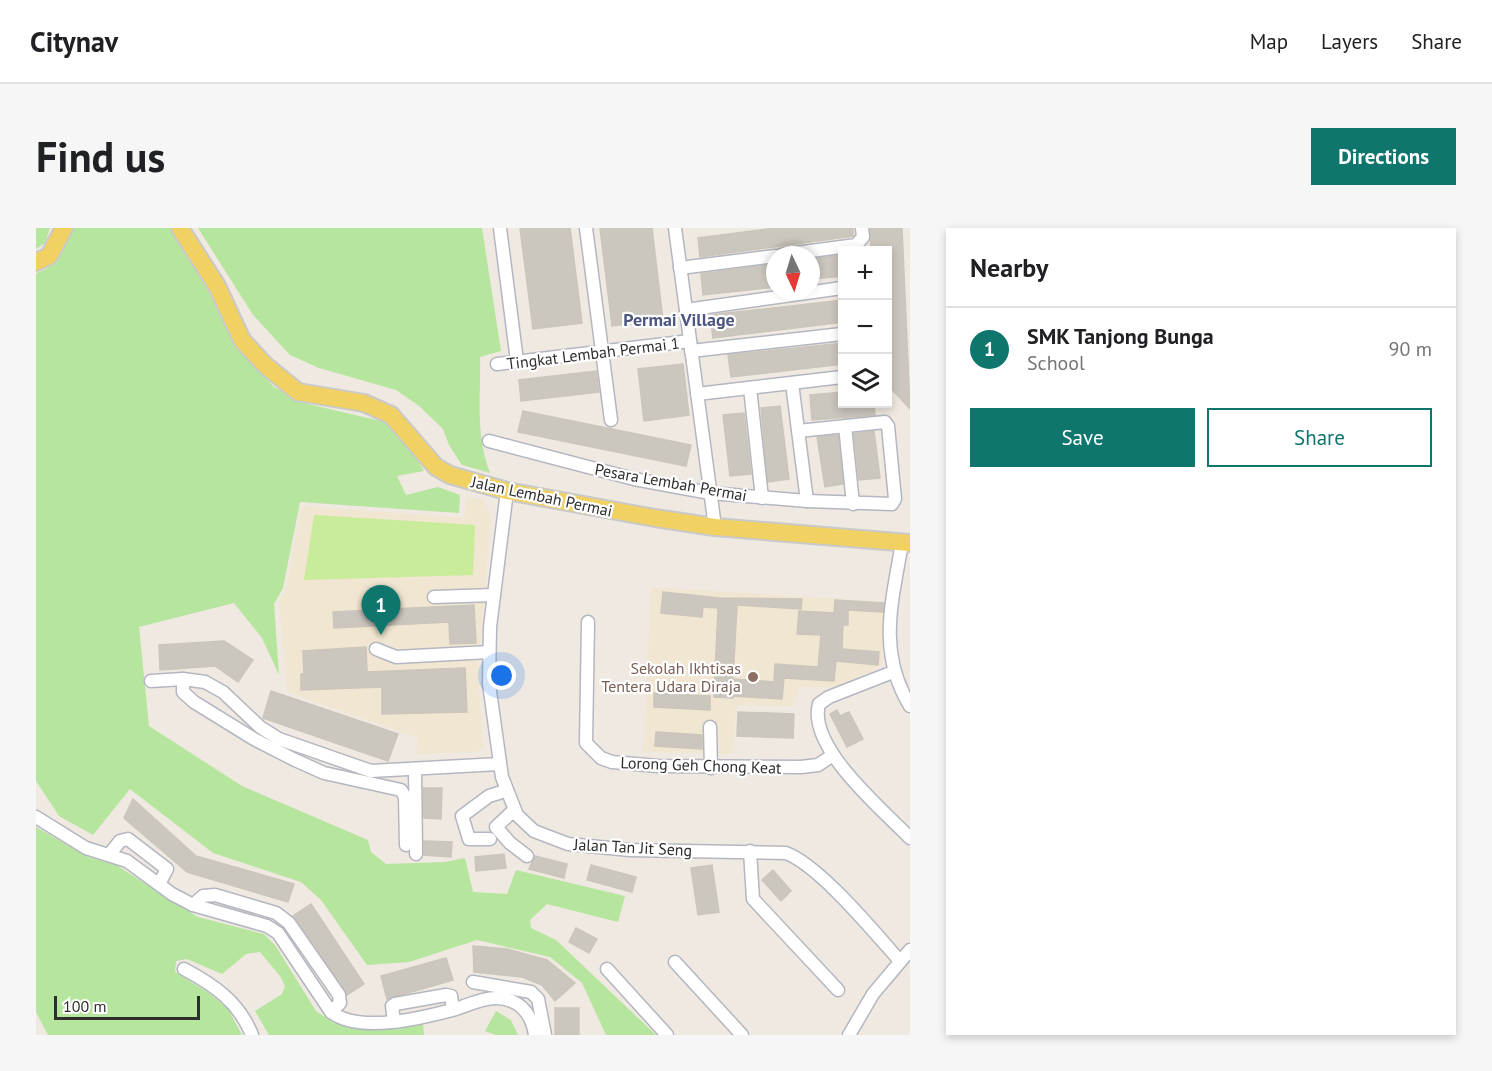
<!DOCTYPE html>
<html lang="en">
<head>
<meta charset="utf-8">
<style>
	body { margin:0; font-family:"PT Sans",sans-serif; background:#f6f6f6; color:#202124 }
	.controls { position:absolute; right:18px; top:18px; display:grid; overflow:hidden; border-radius:0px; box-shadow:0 3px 9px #0003 }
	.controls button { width:54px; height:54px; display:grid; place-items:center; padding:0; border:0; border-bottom:2px solid #e0e0e0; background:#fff; color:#202124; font:30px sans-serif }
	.compass { position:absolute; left:730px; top:18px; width:54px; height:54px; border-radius:50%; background:#fff; box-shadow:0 3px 9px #0003; rotate:176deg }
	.scale { position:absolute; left:18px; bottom:15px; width:146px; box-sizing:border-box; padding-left:6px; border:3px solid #2e2e2e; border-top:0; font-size:16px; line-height:21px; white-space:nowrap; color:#2e2e2e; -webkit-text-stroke:4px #fff; paint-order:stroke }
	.you { position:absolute; left:466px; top:448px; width:21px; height:21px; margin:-15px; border:4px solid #fff; border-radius:50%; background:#1a73e8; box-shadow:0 0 0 9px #1a73e833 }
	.badge { display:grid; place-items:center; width:39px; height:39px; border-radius:50%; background:#0f766e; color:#fff; font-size:20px; font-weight:700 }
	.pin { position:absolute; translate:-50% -50px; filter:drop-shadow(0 2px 3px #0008) }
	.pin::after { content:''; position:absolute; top:32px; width:21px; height:18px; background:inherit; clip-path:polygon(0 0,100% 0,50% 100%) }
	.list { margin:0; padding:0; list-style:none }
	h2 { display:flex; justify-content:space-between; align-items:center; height:78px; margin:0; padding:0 24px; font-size:26px }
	h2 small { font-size:20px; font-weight:400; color:#757577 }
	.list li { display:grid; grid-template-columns:39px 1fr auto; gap:18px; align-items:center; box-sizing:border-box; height:84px; padding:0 24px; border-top:2px solid #e0e0e0 }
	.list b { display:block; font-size:22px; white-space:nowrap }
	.list p { margin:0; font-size:20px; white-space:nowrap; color:#757577 }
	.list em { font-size:20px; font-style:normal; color:#757577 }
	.actions { display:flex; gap:12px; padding:18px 24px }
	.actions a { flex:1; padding:14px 0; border:2px solid #0f766e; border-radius:0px; text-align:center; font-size:21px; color:#0f766e }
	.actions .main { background:#0f766e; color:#fff }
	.icon { flex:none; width:33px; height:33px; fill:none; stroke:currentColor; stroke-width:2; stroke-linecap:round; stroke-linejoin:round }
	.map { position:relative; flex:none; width:874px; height:807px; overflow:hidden; border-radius:0px }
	header { display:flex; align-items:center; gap:36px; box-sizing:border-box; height:84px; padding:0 30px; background:#fff; border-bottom:2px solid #e0e0e0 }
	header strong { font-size:28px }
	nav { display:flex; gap:33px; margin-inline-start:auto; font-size:21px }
	.intro { display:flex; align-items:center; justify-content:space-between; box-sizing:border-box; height:144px; padding:0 36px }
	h1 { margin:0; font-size:42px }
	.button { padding:15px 27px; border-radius:0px; background:#0f766e; color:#fff; font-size:21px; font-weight:700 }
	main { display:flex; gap:36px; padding:0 36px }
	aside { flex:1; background:#fff; border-radius:0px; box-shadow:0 3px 9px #0003 }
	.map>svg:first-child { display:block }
</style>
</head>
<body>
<header>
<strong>Citynav</strong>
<nav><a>Map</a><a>Layers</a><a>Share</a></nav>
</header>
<div class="intro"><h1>Find us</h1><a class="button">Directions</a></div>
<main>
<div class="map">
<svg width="874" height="807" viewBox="0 0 874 807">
	<rect width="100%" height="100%" fill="#efe9e1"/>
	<!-- education -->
	<g fill="#f0e6d1">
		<polygon points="431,269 448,272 455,290 442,443 447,518 442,524 380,526 382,510 251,464 243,372 249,364 266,278 428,290"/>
		<polygon points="615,359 850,374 845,438 801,459 763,459 759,478 701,477 696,526 607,524"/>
	</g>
	<!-- green -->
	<g fill="#b6e59e">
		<polygon points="0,0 14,0 9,15 0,21"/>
		<path d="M 38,0 L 135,0 L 170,58 L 198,116 L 238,159 L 272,176 L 349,194 L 377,224 L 388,243 L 361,248 L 370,267 L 402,259 L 424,267 L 423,285 L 264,274 L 247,360 L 238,376 L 243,447 L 226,410 L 198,375 L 103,399 L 113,498 L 206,558 L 332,612 L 335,624 L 350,636 L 409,634 L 429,630 L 437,664 L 471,666 L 480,642 L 589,668 L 582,694 L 511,676 L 494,692 L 495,700 L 520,712 L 620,807 L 570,807 L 546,755 L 514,729 L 441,712 L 373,734 L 331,737 L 285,672 L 265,654 L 177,625 L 94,561 L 57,607 L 23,588 L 0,553 L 0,45 C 22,39 29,19 38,0 Z"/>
		<path d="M 162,0 L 446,0 L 465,123 L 444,129 C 445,170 439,206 454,245 L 426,237 L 413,217 L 407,201 L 383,178 L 360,162 L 283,140 L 254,127 L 217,87 Z"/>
		<polygon points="0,599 52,629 80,637 162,689 228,706 239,717 280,783 298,795 313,800 345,801 387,796 388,807 233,807 219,783 246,766 249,758 244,748 224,724 210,726 186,746 151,731 140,733 139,744 173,765 192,781 206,807 12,807 0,784"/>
		<polygon points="460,783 475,792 482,807 459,807 449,803"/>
	</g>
	<!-- pitch -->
	<polygon fill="#c9ec9a" points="278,287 439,297 437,347 268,352"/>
	<!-- building -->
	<g fill="#cbc7bf" stroke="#cbc5ba" stroke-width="1.5">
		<polygon points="484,0 534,0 546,95 497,101"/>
		<polygon points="564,0 616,0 627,92 576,98"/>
		<polygon points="740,0 817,0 817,8 664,29 662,10"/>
		<polygon points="834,0 866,0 874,181 852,157 852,22 835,22"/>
		<polygon points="807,27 807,48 777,51 775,31"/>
		<polygon points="739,36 739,59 667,67 665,46"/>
		<polygon points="807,72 807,94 677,110 674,87"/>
		<polygon points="807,115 807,136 695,149 692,127"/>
		<polygon points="647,136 653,187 608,193 602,141"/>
		<polygon points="560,143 563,164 485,173 483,152"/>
		<polygon points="807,164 807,176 838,176 839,187 776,192 774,167"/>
		<polygon points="744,178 753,251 732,254 725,180"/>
		<polygon points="487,183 655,217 650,238 482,204"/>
		<polygon points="708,185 715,246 694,248 687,187"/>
		<polygon points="838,203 844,250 823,252 818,206"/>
		<polygon points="802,207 807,256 789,259 781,209"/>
		<polygon points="627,364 683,370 766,371 765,381 701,377 697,451 738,454 739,436 782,439 785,407 761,406 763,383 798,385 799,372 848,375 847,384 812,382 812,397 807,397 806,421 843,424 842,437 800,433 798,453 748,450 746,471 697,468 697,470 678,469 682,380 667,379 666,389 625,385"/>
		<polygon points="438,377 440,415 414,416 413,394 298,400 297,384"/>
		<polygon points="188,413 217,432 202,454 179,438 124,442 123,417"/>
		<polygon points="330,419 331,444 429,440 431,484 346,486 346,459 265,462 265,446 268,446 267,423"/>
		<polygon points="235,463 362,506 352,533 227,490"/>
		<polygon points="618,465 674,468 674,482 618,479"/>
		<polygon points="801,482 804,488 813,484 827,511 811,519 794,486"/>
		<polygon points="702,484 758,486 757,510 701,508"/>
		<polygon points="620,504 666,507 666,521 619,518"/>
		<polygon points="387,560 406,560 405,591 388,590"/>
		<polygon points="97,571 160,628 258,656 252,674 151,644 88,590"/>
		<polygon points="388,613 416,614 415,629 388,627"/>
		<polygon points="468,626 470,640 440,643 439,629"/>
		<polygon points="499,628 531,636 528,650 493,641"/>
		<polygon points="555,637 600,649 596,664 551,652"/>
		<polygon points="676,637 683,684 662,687 655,640"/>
		<polygon points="737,642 755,663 745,673 726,652"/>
		<polygon points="275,676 328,756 311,767 257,688"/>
		<polygon points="540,700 561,711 553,725 533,714"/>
		<polygon points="437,718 471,721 511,732 539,755 519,773 506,757 486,749 438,744"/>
		<polygon points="410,730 417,752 351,771 345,748"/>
		<rect x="519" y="780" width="24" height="27"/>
	</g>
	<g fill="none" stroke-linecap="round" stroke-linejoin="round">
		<defs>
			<g id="minor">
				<polyline points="464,0 481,133"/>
				<polyline points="550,0 575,192"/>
				<polyline points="639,0 679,299"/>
				<polyline points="745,27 820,17 827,9 826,0"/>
				<polyline points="644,40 739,28"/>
				<polyline points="650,82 806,60"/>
				<polyline points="655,123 806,106"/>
				<polyline points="461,136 654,113"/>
				<polyline points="756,155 771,273"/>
				<polyline points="714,160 726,270"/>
				<polyline points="661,166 806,149"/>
				<polyline points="809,198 817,276"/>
				<polyline points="453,213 598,251 674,265 771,273 856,276 859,271 852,198 849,194 762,203"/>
				<path d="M 471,263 L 454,399 L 453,456 L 466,549 L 481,587 L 498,603 L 532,616 L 594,622 L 750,625 C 784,638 838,704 864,733"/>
				<path d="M 866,315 C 856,374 841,424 874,478"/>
				<polyline points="398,369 458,367"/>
				<polyline points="552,394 550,515 565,530 576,534 622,538 765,539 782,537 797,527"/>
				<polyline points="340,421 360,429 453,424"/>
				<path d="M 857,444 L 793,469 L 783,476 C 771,519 846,581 874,610"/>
				<polyline points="147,451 147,464 158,474 218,511 259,532 288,545 365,562 369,569 370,617"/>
				<polyline points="115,453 147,451 169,454 187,464 224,499 243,511 335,543 463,536"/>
				<polyline points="674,499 675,540"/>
				<polyline points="379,541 380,626"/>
				<polyline points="478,582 460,599 474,615 491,628"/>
				<path d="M 0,589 L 50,620 L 91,633 L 136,666 L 157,677 L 231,698 L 242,705 L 295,784 C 324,806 386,790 420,781 C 432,777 446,770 460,770 C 482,770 496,785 499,807"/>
				<polyline points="454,611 433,611 426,588 453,568 469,563"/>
				<polyline points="714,623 717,671 802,762"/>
				<polyline points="73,627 84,613 92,611 131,641 123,656"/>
				<polyline points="157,677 167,668 179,667 240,685 253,695 303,767 304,775 295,784"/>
				<polyline points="639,734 706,807"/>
				<path d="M 148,741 C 178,757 203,774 216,807"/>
				<polyline points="571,741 631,807"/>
				<polyline points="437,754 495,764 502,771 509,807"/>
				<polyline points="358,793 356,778 359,776 410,767 415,768 417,781"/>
				<polyline points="813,807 837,766 874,722"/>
			</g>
			<g id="major">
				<polyline points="144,0 181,58 206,112 229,137 262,164 328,175 355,187 400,239 414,247 471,263 619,290 679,299 874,315"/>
				<polyline points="0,34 13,28 28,0"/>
			</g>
		</defs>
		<!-- minor casing -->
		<use href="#minor" stroke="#b4b7c1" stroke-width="15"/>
		<!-- major casing -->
		<use href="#major" stroke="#c9c9c9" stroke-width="20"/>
		<!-- minor -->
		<use href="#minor" stroke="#fff" stroke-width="12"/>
		<!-- major -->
		<use href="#major" stroke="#f2d163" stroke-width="16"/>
	</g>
	<!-- markers -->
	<circle fill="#8d6e63" stroke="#fff" stroke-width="2" cx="717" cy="449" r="6"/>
	<g text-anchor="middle" stroke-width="4.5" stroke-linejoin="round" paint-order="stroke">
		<!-- street labels -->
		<g font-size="16" fill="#2e2e2e" stroke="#fff">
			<text transform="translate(557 125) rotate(-7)" y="6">Tingkat Lembah Permai 1</text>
			<text transform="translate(635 254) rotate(10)" y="6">Pesara Lembah Permai</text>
			<text transform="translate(506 268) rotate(12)" y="6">Jalan Lembah Permai</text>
			<text transform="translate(665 537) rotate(2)" y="6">Lorong Geh Chong Keat</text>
			<text transform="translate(597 619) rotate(3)" y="6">Jalan Tan Jit Seng</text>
		</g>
		<!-- education labels -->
		<g font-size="16" fill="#785e54" stroke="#fff" text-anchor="end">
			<text x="705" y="446">Sekolah Ikhtisas<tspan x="705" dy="18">Tentera Udara Diraja</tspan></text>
		</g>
		<!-- neighbourhood labels -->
		<g font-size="18" font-weight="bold" fill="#4d5680" stroke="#fff">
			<text x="643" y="98">Permai Village</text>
		</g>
	</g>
</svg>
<div class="controls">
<button>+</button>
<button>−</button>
<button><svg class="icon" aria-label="layers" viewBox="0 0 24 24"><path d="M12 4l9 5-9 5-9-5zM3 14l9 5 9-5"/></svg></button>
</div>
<svg class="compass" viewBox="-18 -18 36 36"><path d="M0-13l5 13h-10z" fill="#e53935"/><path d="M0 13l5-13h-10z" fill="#757577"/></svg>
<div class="scale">100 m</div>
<div class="you"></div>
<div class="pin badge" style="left:345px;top:407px">1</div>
</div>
<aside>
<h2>Nearby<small></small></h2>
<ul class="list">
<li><span class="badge">1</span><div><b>SMK Tanjong Bunga</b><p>School</p></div><em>90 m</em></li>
</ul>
<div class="actions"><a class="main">Save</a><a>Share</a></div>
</aside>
</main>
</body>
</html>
